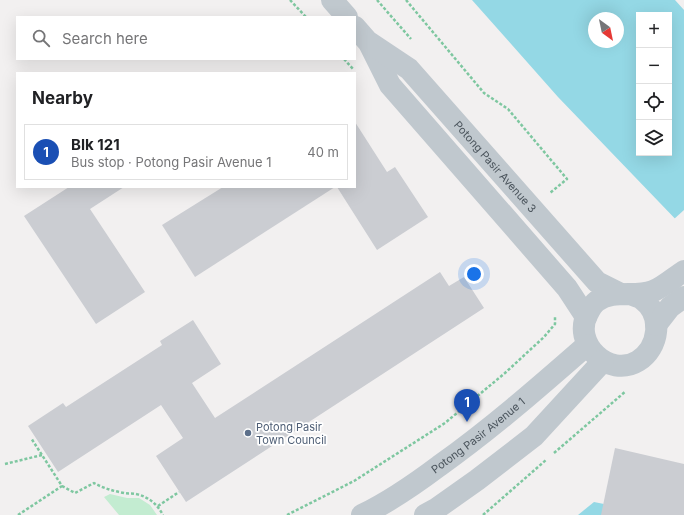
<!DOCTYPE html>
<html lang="en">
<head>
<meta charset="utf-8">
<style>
	body { margin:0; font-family:Inter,sans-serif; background:#f6f6f6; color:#202124 }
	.controls { position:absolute; right:12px; top:12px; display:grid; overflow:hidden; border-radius:0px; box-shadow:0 4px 16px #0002 }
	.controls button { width:36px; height:36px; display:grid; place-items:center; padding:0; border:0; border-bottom:1px solid #e0e0e0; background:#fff; color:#202124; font:20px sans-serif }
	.compass { position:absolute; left:588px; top:12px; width:36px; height:36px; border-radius:50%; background:#fff; box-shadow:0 4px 16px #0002; rotate:147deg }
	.you { position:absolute; left:474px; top:274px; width:14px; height:14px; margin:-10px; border:3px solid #fff; border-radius:50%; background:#1a73e8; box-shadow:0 0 0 6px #1a73e833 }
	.badge { display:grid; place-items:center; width:26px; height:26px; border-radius:50%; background:#1a73e8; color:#fff; font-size:13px; font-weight:700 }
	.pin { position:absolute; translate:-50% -33px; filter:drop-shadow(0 1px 2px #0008) }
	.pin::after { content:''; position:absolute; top:21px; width:14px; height:12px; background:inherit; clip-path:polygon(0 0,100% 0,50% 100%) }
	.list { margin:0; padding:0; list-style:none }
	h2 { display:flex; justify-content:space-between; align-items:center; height:52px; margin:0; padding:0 16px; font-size:17px }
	h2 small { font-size:13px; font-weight:400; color:#757577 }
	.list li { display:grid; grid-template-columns:26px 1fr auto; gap:12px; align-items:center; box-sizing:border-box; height:56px; margin:0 8px 8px; padding:0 8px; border:1px solid #e0e0e0; border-radius:0px }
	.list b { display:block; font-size:15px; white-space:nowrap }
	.list p { margin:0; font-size:13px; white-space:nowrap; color:#757577 }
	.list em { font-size:13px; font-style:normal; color:#757577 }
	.icon { flex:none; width:22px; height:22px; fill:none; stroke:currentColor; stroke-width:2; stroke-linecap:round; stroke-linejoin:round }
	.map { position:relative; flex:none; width:684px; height:515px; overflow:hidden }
	.search { position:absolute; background:#fff; box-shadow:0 4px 16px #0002; left:16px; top:16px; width:340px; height:44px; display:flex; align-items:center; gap:10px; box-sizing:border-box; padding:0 14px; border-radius:0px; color:#757577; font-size:15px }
	.panel { position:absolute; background:#fff; box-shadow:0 4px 16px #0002; left:16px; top:72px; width:340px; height:116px; border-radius:0px }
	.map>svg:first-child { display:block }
</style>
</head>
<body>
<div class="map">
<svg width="684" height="515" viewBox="0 0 684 515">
	<rect width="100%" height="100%" fill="#f2f0f0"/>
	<!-- green -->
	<polygon fill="#c3ecd1" points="110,494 127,498 139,498 150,505 157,515 119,515 104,497"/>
	<!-- water -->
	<g fill="#94d8e5" fill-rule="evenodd">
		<path d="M 472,0 L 675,0 L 684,10 L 684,228 L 558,97 ZM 639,15 L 669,15 L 669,153 L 639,153 ZM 594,18 L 618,18 L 618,42 L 594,42 Z"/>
		<polygon points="594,502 604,504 602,515 578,515"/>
	</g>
	<!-- pier -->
	<polygon fill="#f2f0f0" points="684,210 684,230 673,220"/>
	<!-- building -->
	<g fill="#cbcdd2">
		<polygon points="355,122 387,172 395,167 428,217 377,250 337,187 355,187"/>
		<polygon points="69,187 124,187 90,209 145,292 96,324 24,216"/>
		<polygon points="223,187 335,187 195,277 162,225"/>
		<polygon points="440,272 449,286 464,277 484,308 186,502 156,456 183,438 161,405 58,472 28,426 63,403 66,407 162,345 160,341 193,320 221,364 192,383 215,418"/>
		<polygon points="615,448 684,464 684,515 601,515"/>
	</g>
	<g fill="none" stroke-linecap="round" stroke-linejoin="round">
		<!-- path -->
		<g stroke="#7ec7a0" stroke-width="2.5" stroke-dasharray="3 2" stroke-linecap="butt">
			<polyline points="290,0 306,17"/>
			<polyline points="377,0 411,39"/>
			<polyline points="406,0 484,93 508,109 567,179 550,193"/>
			<polyline points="344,59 353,69"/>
			<polyline points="554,453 626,391"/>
			<polyline points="5,464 42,455"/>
			<path d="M 62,486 L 75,493 L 94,483 C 103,488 113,491 124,493 C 128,494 132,493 136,494 C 149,497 157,504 163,515"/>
			<polyline points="158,506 179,492"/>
			<polyline points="18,515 62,486 31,438"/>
			<polyline points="287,515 354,481 445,423 505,373 544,337 555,324 555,317"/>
			<polyline points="483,515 546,460"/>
		</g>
		<!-- minor -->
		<g stroke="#c0c8ce" stroke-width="22">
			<polyline points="332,0 347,17"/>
			<polyline points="355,27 369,43 390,85 567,288 586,317"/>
			<path id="s1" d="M 370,43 L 409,69 L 597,282 L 619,293"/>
			<path d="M 631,294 C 634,296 639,297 642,299 C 664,315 659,348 638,361 C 609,379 571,343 588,313 C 590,309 593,304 597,301 C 614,289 635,298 653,291 C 662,288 676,276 684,271"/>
			<polyline points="656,325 670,307 684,297"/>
			<path id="s2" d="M 362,515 C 389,502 415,484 439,466 C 491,429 539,387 587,345"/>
			<polyline points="425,515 436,509 477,480 534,436 603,361"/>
		</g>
	</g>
	<!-- markers -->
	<circle fill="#5c6f8a" stroke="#fff" stroke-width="1.5" cx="248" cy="433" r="4"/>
	<g text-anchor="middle" stroke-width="3.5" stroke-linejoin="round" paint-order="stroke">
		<!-- street labels -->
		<g font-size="11" fill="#4a545c" stroke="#fff">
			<text dy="4" stroke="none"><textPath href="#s1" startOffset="177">Potong Pasir Avenue 3</textPath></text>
			<text dy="4" stroke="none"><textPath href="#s2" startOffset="141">Potong Pasir Avenue 1</textPath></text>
		</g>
		<!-- service labels -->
		<g font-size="11" fill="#4e5e75" stroke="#fff" text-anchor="start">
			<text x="256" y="431">Potong Pasir<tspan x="256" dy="13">Town Council</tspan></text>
		</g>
	</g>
</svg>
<div class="controls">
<button>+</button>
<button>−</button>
<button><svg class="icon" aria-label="locate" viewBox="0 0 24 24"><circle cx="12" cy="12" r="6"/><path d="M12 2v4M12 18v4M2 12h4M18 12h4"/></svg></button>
<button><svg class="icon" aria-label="layers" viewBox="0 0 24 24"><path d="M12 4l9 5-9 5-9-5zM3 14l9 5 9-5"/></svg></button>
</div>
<svg class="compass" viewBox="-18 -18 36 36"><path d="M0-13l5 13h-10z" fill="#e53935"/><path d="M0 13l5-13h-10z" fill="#757577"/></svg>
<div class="you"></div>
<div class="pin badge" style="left:467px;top:422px;background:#1a4fb4">1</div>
<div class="search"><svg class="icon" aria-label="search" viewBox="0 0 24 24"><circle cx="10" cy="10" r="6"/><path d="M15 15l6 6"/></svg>Search here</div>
<section class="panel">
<h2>Nearby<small></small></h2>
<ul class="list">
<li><span class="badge" style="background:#1a4fb4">1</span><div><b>Blk 121</b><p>Bus stop · Potong Pasir Avenue 1</p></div><em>40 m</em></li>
</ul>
</section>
</div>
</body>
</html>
